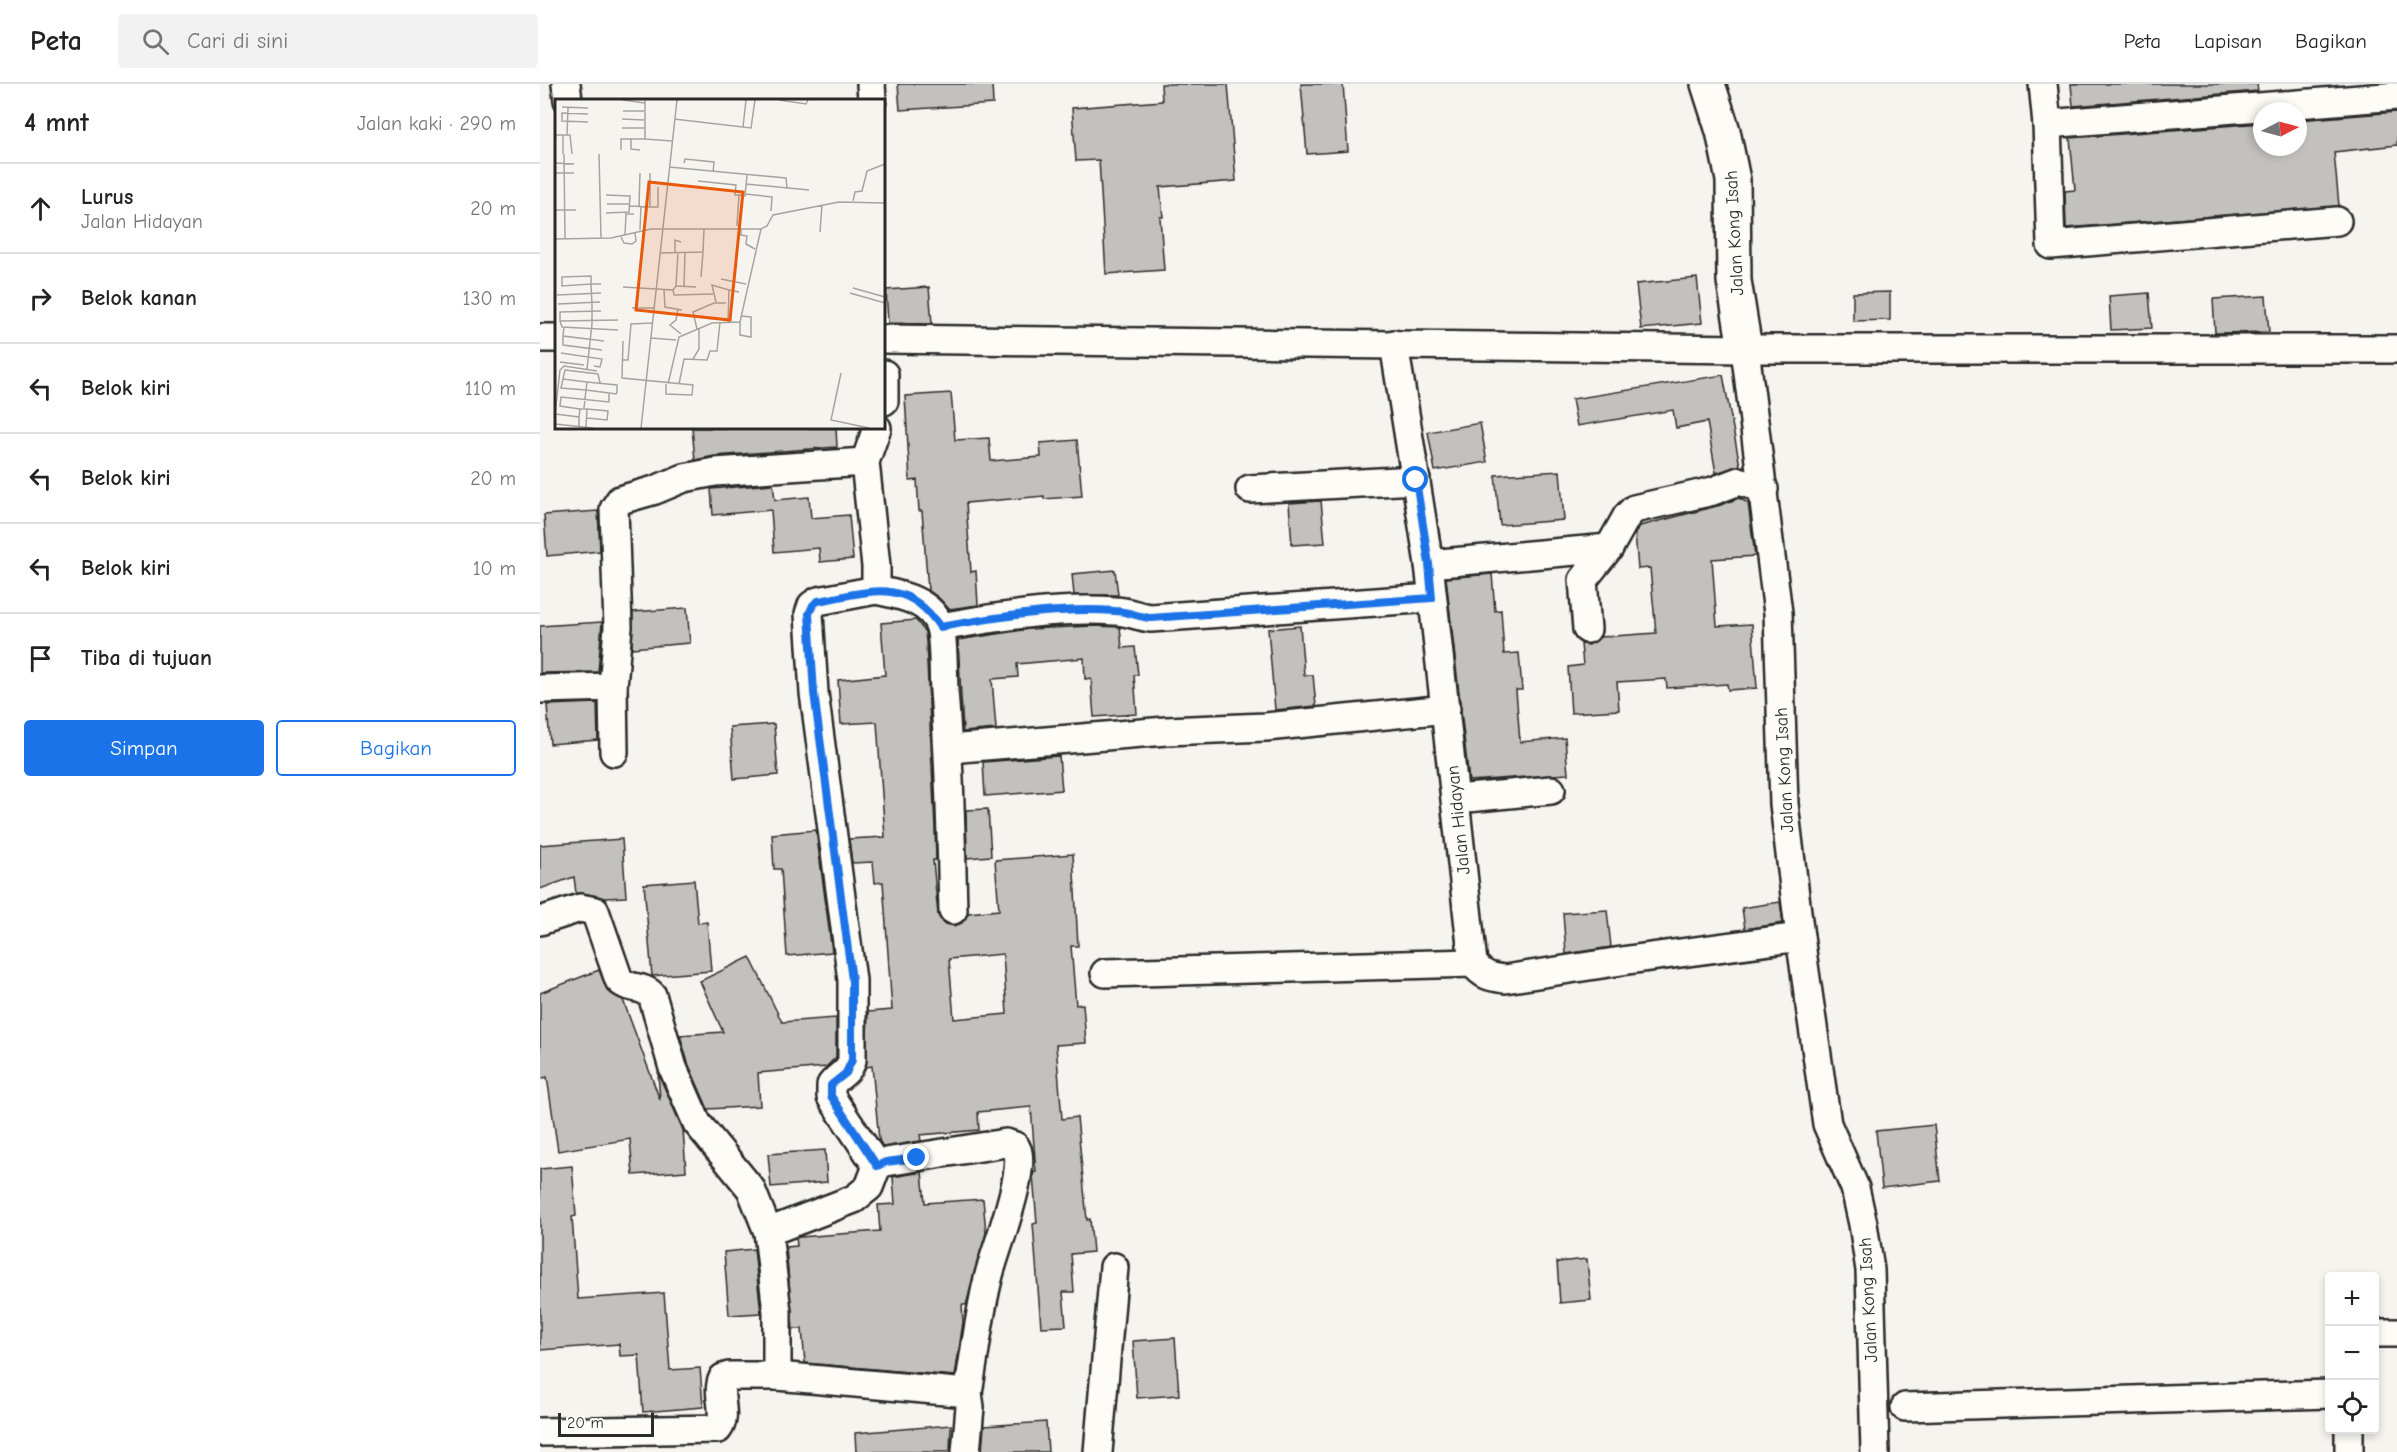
<!DOCTYPE html>
<html lang="id">
<head>
<meta charset="utf-8">
<style>
	body { margin:0; font-family:"Comic Neue",sans-serif; background:#f2f2f2; color:#222 }
	.controls { position:absolute; right:18px; bottom:18px; display:grid; overflow:hidden; border-radius:6px; box-shadow:0 3px 9px #0003 }
	.controls button { width:54px; height:54px; display:grid; place-items:center; padding:0; border:0; border-bottom:2px solid #e0e0e0; background:#fff; color:#222; font:30px sans-serif }
	.compass { position:absolute; left:1713px; top:18px; width:54px; height:54px; border-radius:50%; background:#fff; box-shadow:0 3px 9px #0003; rotate:84deg }
	.scale { position:absolute; left:18px; bottom:15px; width:96px; box-sizing:border-box; padding-left:6px; border:3px solid #2b2b2b; border-top:0; font-size:16px; line-height:21px; white-space:nowrap; color:#2b2b2b; -webkit-text-stroke:4px #fdfcf7; paint-order:stroke }
	.stop { position:absolute; width:18px; height:18px; margin:-14px; border:4px solid #1a73e8; border-radius:50%; background:#fff }
	.stop.end { background:#1a73e8; border-color:#fff; box-shadow:0 2px 6px #0008 }
	.list { margin:0; padding:0; list-style:none }
	h2 { display:flex; justify-content:space-between; align-items:center; height:78px; margin:0; padding:0 24px; font-size:26px }
	h2 small { font-size:20px; font-weight:400; color:#767676 }
	.list li { display:grid; grid-template-columns:39px 1fr auto; gap:18px; align-items:center; box-sizing:border-box; height:90px; padding:0 24px; border-top:2px solid #e0e0e0 }
	.list b { display:block; font-size:22px; white-space:nowrap }
	.list p { margin:0; font-size:20px; white-space:nowrap; color:#767676 }
	.list em { font-size:20px; font-style:normal; color:#767676 }
	.actions { display:flex; gap:12px; padding:18px 24px }
	.actions a { flex:1; padding:14px 0; border:2px solid #1a73e8; border-radius:6px; text-align:center; font-size:21px; color:#1a73e8 }
	.actions .main { background:#1a73e8; color:#fff }
	.icon { flex:none; width:33px; height:33px; fill:none; stroke:currentColor; stroke-width:2; stroke-linecap:round; stroke-linejoin:round }
	.map { position:relative; flex:none; width:1857px; height:1368px; overflow:hidden }
	header { display:flex; align-items:center; gap:36px; box-sizing:border-box; height:84px; padding:0 30px; background:#fff; border-bottom:2px solid #e0e0e0 }
	header strong { font-size:28px }
	nav { display:flex; gap:33px; margin-inline-start:auto; font-size:21px }
	.search { width:420px; height:54px; background:#f2f2f2; display:flex; align-items:center; gap:15px; box-sizing:border-box; padding:0 21px; border-radius:6px; color:#767676; font-size:22px }
	main { display:flex }
	aside { flex:1; background:#fff }
	.map>svg:first-child { display:block }
</style>
</head>
<body>
<header>
<strong>Peta</strong>
<div class="search"><svg class="icon" aria-label="search" viewBox="0 0 24 24"><circle cx="10" cy="10" r="6"/><path d="M15 15l6 6"/></svg>Cari di sini</div>
<nav><a>Peta</a><a>Lapisan</a><a>Bagikan</a></nav>
</header>
<main>
<aside>
<h2>4 mnt<small>Jalan kaki · 290 m</small></h2>
<ul class="list">
<li><svg class="icon" aria-label="ahead" viewBox="0 0 24 24"><path d="M12 20V5M6 11l6-6 6 6"/></svg><div><b>Lurus</b><p>Jalan Hidayan</p></div><em>20 m</em></li>
<li><svg class="icon" aria-label="right" viewBox="0 0 24 24"><path d="M7 20v-9h11M14 6l5 5-5 5"/></svg><div><b>Belok kanan</b></div><em>130 m</em></li>
<li><svg class="icon" aria-label="left" viewBox="0 0 24 24"><path d="M17 20v-9H6M10 6l-5 5 5 5"/></svg><div><b>Belok kiri</b></div><em>110 m</em></li>
<li><svg class="icon" aria-label="left" viewBox="0 0 24 24"><path d="M17 20v-9H6M10 6l-5 5 5 5"/></svg><div><b>Belok kiri</b></div><em>20 m</em></li>
<li><svg class="icon" aria-label="left" viewBox="0 0 24 24"><path d="M17 20v-9H6M10 6l-5 5 5 5"/></svg><div><b>Belok kiri</b></div><em>10 m</em></li>
<li><svg class="icon" aria-label="arrive" viewBox="0 0 24 24"><path d="M6 21V4h12l-3 4 3 4H6"/></svg><div><b>Tiba di tujuan</b></div></li>
</ul>
<div class="actions"><a class="main">Simpan</a><a>Bagikan</a></div>
</aside>
<div class="map">
<svg width="1857" height="1368" viewBox="0 0 1857 1368">
	<rect width="100%" height="100%" fill="#f5f4ef"/>
	<filter id="ink" filterUnits="userSpaceOnUse"><feTurbulence type="fractalNoise" baseFrequency=".0167" numOctaves="2"/><feDisplacementMap in="SourceGraphic" scale="12" xChannelSelector="R" yChannelSelector="G"/><feConvolveMatrix kernelMatrix="1 2 1 2 8 2 1 2 1" color-interpolation-filters="sRGB"/></filter>
	<g filter="url(#ink)">
		<!-- building -->
		<g fill="#c2c1be" stroke="#2b2b2b" stroke-width="1.5" fill-rule="evenodd">
			<polygon points="358,0 452,0 453,20 360,26"/>
			<polygon points="621,0 688,0 696,97 620,103 623,133 620,133 624,186 566,190 559,76 536,77 532,24 622,17"/>
			<polygon points="761,0 803,0 808,67 767,70"/>
			<polygon points="1531,0 1717,0 1718,7 1533,22"/>
			<polygon points="1857,28 1857,61 1794,68 1799,122 1526,144 1525,107 1535,106 1530,54 1722,39 1722,63 1758,63 1758,36"/>
			<polygon points="1157,194 1162,239 1101,245 1096,200"/>
			<polygon points="389,203 392,240 348,239 346,206"/>
			<polygon points="1350,208 1350,236 1313,237 1313,209"/>
			<polygon points="1609,209 1612,244 1571,246 1569,212"/>
			<polygon points="1726,212 1729,248 1675,249 1673,215"/>
			<polygon points="1183,291 1200,382 1176,389 1167,338 1136,344 1133,326 1037,342 1032,315"/>
			<polygon points="411,309 415,356 449,354 451,377 501,373 500,359 537,356 542,412 504,415 504,412 426,419 431,488 436,487 438,521 409,525 399,514 388,506 382,427 379,427 377,396 370,397 365,312"/>
			<polygon points="940,339 947,378 895,387 888,348"/>
			<polygon points="152,344 296,344 297,363 174,372 155,376"/>
			<polygon points="1020,387 1024,436 960,441 955,391"/>
			<polygon points="233,400 235,416 269,413 271,434 309,431 313,475 280,478 279,464 234,468 231,426 173,431 171,405"/>
			<polygon points="1199,414 1208,419 1215,472 1172,475 1177,542 1212,540 1217,604 1188,606 1187,600 1127,604 1126,595 1077,598 1079,626 1031,629 1028,583 1043,581 1041,560 1049,561 1060,553 1116,549 1110,484 1098,485 1095,449 1100,442 1181,421"/>
			<polygon points="781,417 785,459 752,461 749,419"/>
			<polygon points="58,427 60,467 7,472 4,431"/>
			<polygon points="575,486 578,511 534,511 532,490"/>
			<polygon points="952,490 955,527 961,526 964,570 979,569 982,606 976,606 980,658 1025,654 1028,690 929,697 906,494"/>
			<polygon points="147,524 150,559 92,564 93,528"/>
			<path d="M 376,536 L 385,548 L 386,558 L 395,744 L 396,776 L 393,776 L 398,831 L 400,835 L 406,840 L 414,842 L 422,839 L 428,829 L 459,826 L 455,776 L 533,770 L 538,862 L 531,862 L 536,921 L 543,920 L 546,959 L 516,961 L 522,1035 L 537,1033 L 547,1136 L 550,1135 L 553,1168 L 531,1170 L 534,1208 L 523,1208 L 526,1242 L 501,1243 L 493,1140 L 497,1139 L 493,1092 L 494,1088 L 496,1088 L 491,1023 L 438,1028 L 439,1046 L 380,1051 L 381,1057 L 343,1063 L 339,1056 L 332,982 L 326,983 L 328,928 L 352,926 L 343,798 L 335,799 L 333,778 L 312,779 L 309,755 L 345,753 L 337,638 L 301,640 L 298,596 L 345,591 L 341,539 ZM 463,870 L 467,930 L 414,935 L 409,875 Z"/>
			<polygon points="62,538 58,588 0,589 0,542"/>
			<polygon points="553,542 580,543 582,564 595,563 598,591 594,591 597,630 554,633 551,594 545,595 544,574 477,580 478,593 452,595 456,645 423,648 418,556 489,545"/>
			<polygon points="760,542 764,591 773,591 776,622 735,626 728,545"/>
			<polygon points="57,619 58,656 10,660 7,621"/>
			<polygon points="234,640 238,691 194,695 190,643"/>
			<polygon points="519,672 522,706 445,712 443,678"/>
			<polygon points="448,725 451,772 427,774 426,726"/>
			<polygon points="276,746 292,868 247,872 241,785 234,785 232,750"/>
			<polygon points="82,755 86,813 64,814 43,809 36,809 34,793 0,805 0,761"/>
			<polygon points="154,796 158,839 167,838 171,887 112,892 104,800"/>
			<polygon points="1240,818 1243,839 1205,845 1202,824"/>
			<polygon points="1067,826 1071,863 1026,870 1023,829"/>
			<polygon points="210,873 242,938 296,934 296,973 286,983 218,989 220,1022 168,1025 148,979 140,951 183,948 160,897"/>
			<polygon points="59,886 68,908 83,916 120,1016 118,989 143,1046 146,1087 93,1091 90,1055 18,1067 7,993 0,995 0,909"/>
			<polygon points="1394,1041 1400,1097 1342,1104 1336,1047"/>
			<polygon points="285,1066 287,1098 231,1103 228,1070"/>
			<polygon points="32,1082 36,1132 32,1133 38,1215 124,1209 130,1286 160,1284 163,1323 103,1328 99,1271 80,1272 79,1260 0,1266 0,1085"/>
			<polygon points="382,1088 385,1119 443,1115 446,1149 426,1221 422,1221 423,1238 415,1292 265,1279 262,1245 253,1245 246,1163 257,1162 256,1154 260,1153 340,1147 338,1121 355,1120 353,1093"/>
			<polygon points="214,1165 221,1229 189,1231 184,1168"/>
			<polygon points="1047,1175 1051,1216 1020,1219 1017,1178"/>
			<polygon points="635,1254 639,1311 597,1314 593,1257"/>
			<polygon points="506,1338 508,1368 442,1368 444,1342"/>
			<polygon points="411,1341 410,1368 316,1368 315,1349"/>
		</g>
		<g fill="none" stroke-linecap="round" stroke-linejoin="round">
			<defs>
				<g id="minor">
					<polyline points="26,0 28,16"/>
					<polyline points="331,0 332,16"/>
					<polyline points="1503,0 1507,40 1857,12"/>
					<polyline points="1507,40 1511,161 1797,137"/>
					<polyline points="0,254 16,254"/>
					<polyline points="344,255 1205,265 1857,265"/>
					<path d="M 854,260 L 889,480 L 933,879 C 943,892 950,893 965,895 L 1088,876 L 1260,853"/>
					<polyline points="1205,265 1238,529 1244,720 1260,853 1287,1040 1315,1104 1323,1140 1330,1186 1335,1368"/>
					<polyline points="344,290 344,317"/>
					<path d="M 337,344 L 325,378 L 336,482 L 336,506 L 278,517 L 272,521 L 269,530 L 274,609 L 312,896 L 312,976 C 309,989 298,991 291,1001 L 291,1013 L 337,1082"/>
					<polyline points="710,405 876,396"/>
					<polyline points="1069,464 1087,432 1094,425 1173,407 1199,397 1224,405"/>
					<polyline points="889,480 1069,464 1043,496 1047,545"/>
					<path d="M 336,506 C 360,511 391,516 400,543 C 404,558 403,590 404,607 C 410,680 411,753 413,826"/>
					<path d="M 400,543 C 457,533 517,523 575,527 C 587,527 599,533 611,534 L 892,514"/>
					<polyline points="0,605 73,603"/>
					<polyline points="409,665 626,647 726,643 906,625"/>
					<polyline points="74,668 73,603 78,543 74,425 80,416 115,406 144,394 175,388 325,378"/>
					<polyline points="917,715 1011,706"/>
					<path d="M 0,837 L 40,824 L 55,827 L 79,896 C 88,906 103,901 112,911 L 133,984 L 157,1039 L 211,1105 L 228,1148 L 237,1228 L 237,1292"/>
					<polyline points="565,889 933,879"/>
					<path d="M 228,1148 L 314,1115 L 329,1103 L 337,1082 L 346,1078 L 466,1059 L 475,1062 C 490,1078 455,1167 449,1191 C 439,1229 435,1270 428,1309"/>
					<polyline points="1834,1249 1857,1249"/>
					<polyline points="1365,1323 1790,1310"/>
					<polyline points="1809,1346 1809,1368"/>
					<path d="M 0,1348 L 178,1345 C 189,1331 175,1309 183,1294 L 189,1292 L 237,1292 L 428,1309 L 430,1323 L 426,1368"/>
					<polyline points="558,1368 574,1183"/>
				</g>
				<polyline id="tertiary" points="1168,0 1183,47 1193,96 1194,197 1205,265"/>
			</defs>
			<!-- minor casing -->
			<use href="#minor" stroke="#2b2b2b" stroke-width="32"/>
			<!-- tertiary casing -->
			<use href="#tertiary" stroke="#2b2b2b" stroke-width="38"/>
			<!-- minor -->
			<use href="#minor" stroke="#fdfcf7" stroke-width="27"/>
			<!-- tertiary -->
			<use href="#tertiary" stroke="#fdfcf7" stroke-width="33"/>
		</g>
	</g>
	<g fill="none" stroke-linecap="round" stroke-linejoin="round" filter="url(#ink)">
		<!-- route -->
		<path stroke="#1a73e8" stroke-width="8" d="M 377,1074 L 346,1078 L 337,1082 L 291,1012 L 291,1001 L 306,989 L 312,976 L 312,896 L 274,609 L 269,530 L 273,521 L 278,517 C 329,508 366,492 400,543 C 457,533 517,523 575,527 C 587,527 599,533 611,534 L 892,514 L 889,480 L 876,396"/>
	</g>
	<g text-anchor="middle" stroke-width="4.5" stroke-linejoin="round" paint-order="stroke">
		<!-- street labels -->
		<g font-size="18" fill="#2b2b2b" stroke="#fdfcf7">
			<text transform="translate(1194 149) rotate(-93)" y="6">Jalan Kong Isah</text>
			<text transform="translate(1244 686) rotate(-93)" y="6">Jalan Kong Isah</text>
			<text transform="translate(918 736) rotate(-96)" y="6">Jalan Hidayan</text>
			<text transform="translate(1328 1216) rotate(-93)" y="6">Jalan Kong Isah</text>
		</g>
	</g>
	<!-- overview -->
	<g transform="translate(15 15)">
		<rect width="330" height="330" fill="#f5f4ef"/>
		<path fill="none" stroke="#a4a4a1" stroke-width="1.5" d="M 68,1 L 90,4M 90,1 L 90,40 L 117,42M 224,1 L 251,5 L 253,1M 7,8 L 33,9M 68,12 L 89,12M 67,20 L 89,21M 119,20 L 196,29 L 200,1M 33,23 L 7,22 L 7,14 L 33,15M 188,28 L 191,1M 67,29 L 90,29M 12,36 L 13,9M 76,40 L 76,50 L 85,51M 0,45 L 1,36 L 15,36 L 17,55M 66,51 L 66,40 L 90,40M 8,55 L 8,36M 9,55 L 10,139M 44,55 L 46,139M 0,64 L 19,65M 129,64 L 130,60 L 159,63 L 158,73M 114,68 L 231,79 L 232,89M 0,74 L 19,74M 143,82 L 181,86 L 180,96 L 184,96M 191,85 L 254,91M 190,95 L 217,98 L 216,112M 51,96 L 75,97 L 74,113 L 51,114M 298,102 L 300,93 L 307,92 L 312,72 L 330,65M 52,105 L 75,105M 75,107 L 95,108 L 95,74M 84,107 L 85,74M 95,108 L 103,108 L 103,88M 0,111 L 21,111M 182,127 L 184,96 L 190,97 L 192,76M 186,130 L 186,136 L 192,137 L 191,145 L 200,150M 85,131 L 86,107M 265,133 L 267,106M 70,136 L 71,115 L 79,115M 66,138 L 69,144 L 77,145 L 81,142 L 80,134M 0,140 L 56,139 L 96,130 L 206,130 L 212,127 L 218,116 L 284,103 L 330,104M 120,153 L 120,141 L 126,143M 105,154 L 148,153 L 149,130M 146,178 L 148,153M 166,180 L 191,185M 121,187 L 123,153M 68,188 L 118,191 L 119,196 L 158,195M 129,188 L 130,153M 298,189 L 330,198M 109,191 L 110,208 L 127,211M 118,191 L 121,187 L 141,188M 295,194 L 330,204M 2,196 L 46,194M 161,203 L 157,186 L 174,191M 3,205 L 45,203M 77,209 L 99,209M 123,210 L 121,221 L 115,226 L 126,235M 46,212 L 5,213 L 5,222 L 63,221M 5,222 L 7,228 L 63,231M 173,223 L 174,191 L 184,193M 185,223 L 185,236 L 196,238 L 196,218 L 186,217M 9,228 L 8,237 L 49,242M 142,230 L 138,213 L 159,204 L 171,204M 8,237 L 8,246 L 47,251M 96,239 L 121,241M 68,242 L 67,279 L 138,286 L 137,296 L 111,295 L 111,285M 6,254 L 47,260 L 45,268 L 39,267M 138,260 L 144,250 L 144,229M 67,261 L 73,261 L 76,225 L 97,224M 5,263 L 29,266M 32,270 L 37,225 L 37,207 L 36,185 L 36,177 L 7,178 L 7,187 L 36,185 L 46,185M 286,274 L 276,321 L 314,329M 8,280 L 10,271 L 43,275 L 45,284M 113,285 L 124,238 L 157,224 L 185,223 L 206,130M 124,285 L 129,260 L 152,261 L 155,252 L 162,252 L 165,223M 29,309 L 31,291 L 32,283 L 62,286 L 62,293 L 61,295 L 54,294 L 31,291 L 6,289 L 8,280 L 32,283M 25,310 L 5,307 L 6,298 L 54,303 L 54,295M 0,315 L 5,271 L 9,267 L 42,272M 0,315 L 24,318 L 24,327M 24,318 L 25,310 L 32,310 L 31,328M 32,319 L 52,321 L 53,312 L 32,310M 0,325 L 38,329M 86,329 L 122,1"/>
		<path fill="#e8590c" fill-opacity="0.15" stroke="#e8590c" stroke-width="3" d="M 94,83 L 188,93 L 175,221 L 81,211 Z"/>
		<rect width="330" height="330" fill="none" stroke="#2b2b2b" stroke-width="3"/>
	</g>
</svg>
<div class="controls">
<button>+</button>
<button>−</button>
<button><svg class="icon" aria-label="locate" viewBox="0 0 24 24"><circle cx="12" cy="12" r="6"/><path d="M12 2v4M12 18v4M2 12h4M18 12h4"/></svg></button>
</div>
<svg class="compass" viewBox="-18 -18 36 36"><path d="M0-13l5 13h-10z" fill="#e53935"/><path d="M0 13l5-13h-10z" fill="#767676"/></svg>
<div class="scale">20 m</div>
<div class="stop" style="left:876px;top:396px"></div>
<div class="stop end" style="left:377px;top:1074px"></div>
</div>
</main>
</body>
</html>
